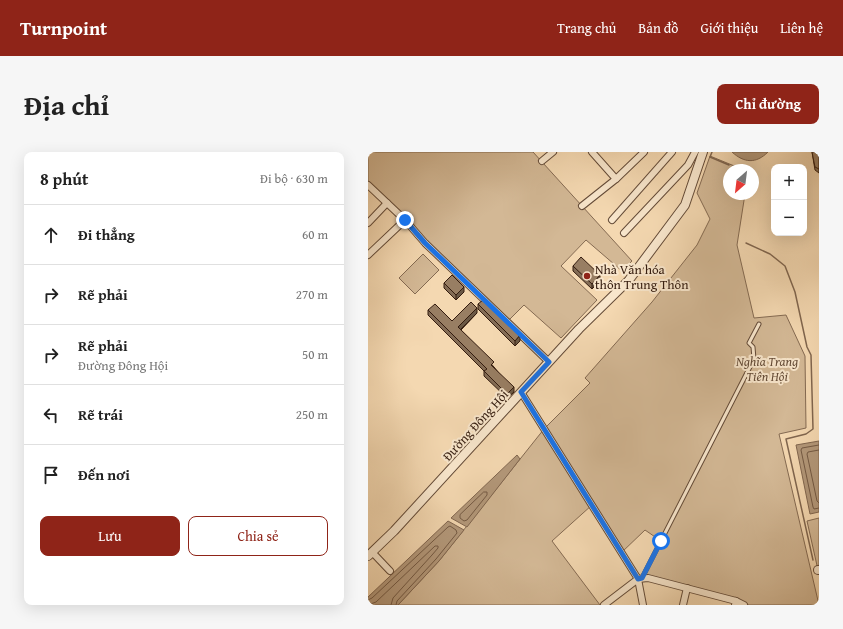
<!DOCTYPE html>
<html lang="vi">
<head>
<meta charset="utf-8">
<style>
	body { margin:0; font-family:"Gentium Book Plus",serif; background:#f6f6f6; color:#222 }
	.controls { position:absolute; right:12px; top:12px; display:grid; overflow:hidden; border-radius:8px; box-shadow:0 4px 16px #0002 }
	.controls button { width:36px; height:36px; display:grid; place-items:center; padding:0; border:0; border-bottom:1px solid #e0e0e0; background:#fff; color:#222; font:20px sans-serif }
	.compass { position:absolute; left:355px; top:12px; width:36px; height:36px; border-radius:50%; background:#fff; box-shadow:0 4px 16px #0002; rotate:208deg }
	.stop { position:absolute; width:12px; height:12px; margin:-9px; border:3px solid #1a73e8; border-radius:50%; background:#fff }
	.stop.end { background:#1a73e8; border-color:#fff; box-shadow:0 1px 4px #0008 }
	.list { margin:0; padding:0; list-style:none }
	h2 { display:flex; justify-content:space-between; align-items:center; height:52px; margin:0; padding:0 16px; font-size:17px }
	h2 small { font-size:13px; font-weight:400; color:#767676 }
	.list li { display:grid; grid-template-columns:26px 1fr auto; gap:12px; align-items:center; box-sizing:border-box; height:60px; padding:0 16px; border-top:1px solid #e0e0e0 }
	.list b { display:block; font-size:15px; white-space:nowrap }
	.list p { margin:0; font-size:13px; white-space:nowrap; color:#767676 }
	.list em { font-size:13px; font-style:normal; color:#767676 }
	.actions { display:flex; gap:8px; padding:12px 16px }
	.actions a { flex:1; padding:9px 0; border:1px solid #8f2418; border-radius:8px; text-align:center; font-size:14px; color:#8f2418 }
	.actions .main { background:#8f2418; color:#fff }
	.icon { flex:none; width:22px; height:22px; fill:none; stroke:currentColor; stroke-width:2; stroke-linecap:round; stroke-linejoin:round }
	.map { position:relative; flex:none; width:451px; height:453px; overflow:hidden; border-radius:8px }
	header { display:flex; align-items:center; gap:24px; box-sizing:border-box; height:56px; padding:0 20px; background:#8f2418; color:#fff }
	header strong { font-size:19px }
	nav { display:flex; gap:22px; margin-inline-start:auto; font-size:14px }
	.intro { display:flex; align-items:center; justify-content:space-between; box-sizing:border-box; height:96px; padding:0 24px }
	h1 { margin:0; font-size:28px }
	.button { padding:10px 18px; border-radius:8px; background:#8f2418; color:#fff; font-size:14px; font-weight:700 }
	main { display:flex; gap:24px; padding:0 24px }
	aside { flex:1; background:#fff; border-radius:8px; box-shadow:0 4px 16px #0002 }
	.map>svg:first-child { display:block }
</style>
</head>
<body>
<header>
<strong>Turnpoint</strong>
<nav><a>Trang chủ</a><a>Bản đồ</a><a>Giới thiệu</a><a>Liên hệ</a></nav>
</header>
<div class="intro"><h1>Địa chỉ</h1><a class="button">Chỉ đường</a></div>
<main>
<aside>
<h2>8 phút<small>Đi bộ · 630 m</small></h2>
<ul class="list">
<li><svg class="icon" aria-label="ahead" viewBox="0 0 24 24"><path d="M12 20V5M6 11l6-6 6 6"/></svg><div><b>Đi thẳng</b></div><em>60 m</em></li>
<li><svg class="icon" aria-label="right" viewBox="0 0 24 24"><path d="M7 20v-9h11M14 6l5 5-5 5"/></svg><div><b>Rẽ phải</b></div><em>270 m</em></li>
<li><svg class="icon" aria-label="right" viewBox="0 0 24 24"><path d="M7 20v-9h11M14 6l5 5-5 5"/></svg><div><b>Rẽ phải</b><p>Đường Đông Hội</p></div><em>50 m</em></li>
<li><svg class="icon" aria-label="left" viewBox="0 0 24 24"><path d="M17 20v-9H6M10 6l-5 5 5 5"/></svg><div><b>Rẽ trái</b></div><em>250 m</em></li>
<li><svg class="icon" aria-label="arrive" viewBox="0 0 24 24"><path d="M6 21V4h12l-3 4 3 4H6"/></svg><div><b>Đến nơi</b></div></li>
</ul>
<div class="actions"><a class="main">Lưu</a><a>Chia sẻ</a></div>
</aside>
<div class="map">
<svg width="451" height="453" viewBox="0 0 451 453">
	<rect width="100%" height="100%" fill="#f4d8b1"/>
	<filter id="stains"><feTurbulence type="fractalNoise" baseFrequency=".005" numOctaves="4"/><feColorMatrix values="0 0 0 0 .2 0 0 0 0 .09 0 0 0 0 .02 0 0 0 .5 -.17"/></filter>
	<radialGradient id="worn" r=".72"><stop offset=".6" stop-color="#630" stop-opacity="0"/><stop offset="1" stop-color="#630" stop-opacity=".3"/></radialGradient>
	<!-- green -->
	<g fill="#d3b895" stroke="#846a52">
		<polygon points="0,0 165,0 264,109 254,119 218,88 193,114 229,148 193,186 156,153 139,170 0,34"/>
		<polygon points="342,4 376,18 361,18 361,42 377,42 369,93 386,166 418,163 437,204 438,276 411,282 451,453 376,453 274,426 293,389 277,378 253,401 224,353 184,389 232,453 30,453 71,409 176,277 222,231 217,226 284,150 329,93 342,67 329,41"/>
		<polygon points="55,102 71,118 47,142 31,126"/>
		<polygon points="451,366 451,418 450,418 439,369"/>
	</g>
	<!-- water -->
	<g fill="#b3987a" stroke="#80664f">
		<path d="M 364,0 L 400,0 C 388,12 376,11 364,0 Z"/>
		<polygon points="451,289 451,360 442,362 428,293"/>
		<polygon points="149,303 152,307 99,375 83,366"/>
		<polygon points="80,369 96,378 71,409 30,453 0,453 0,445"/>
	</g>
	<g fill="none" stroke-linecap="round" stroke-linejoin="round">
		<!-- shore -->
		<g stroke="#745a44" stroke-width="1">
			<polyline points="451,293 434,296 433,298 445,355 446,357 451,356"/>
			<polyline points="451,298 440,300 439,302 449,349 451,351"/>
			<polygon points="116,340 119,340 119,343 99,368 96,369 92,366 92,363"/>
			<polyline points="0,448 4,446 80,375 82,374 88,378 89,381 68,407 29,449 28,453"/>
			<polyline points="0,453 8,450 67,394 70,394 70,396 64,403 25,446 23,453"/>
		</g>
		<!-- stream -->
		<g stroke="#80664f" stroke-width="1.5">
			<polyline points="344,0 342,5 361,13"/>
			<polyline points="378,91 402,102 417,114 427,140 439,195 443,203 445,277 438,282 418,287 445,408"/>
		</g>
		<defs>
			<polyline id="service" points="274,426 386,207 385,195 381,191 391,172"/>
			<g id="minor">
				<polyline points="224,0 248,27"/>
				<polyline points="174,9 185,0"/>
				<polyline points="0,33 37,68 57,91 181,210"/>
				<polyline points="214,54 248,27 276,0"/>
				<polyline points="244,68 304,0"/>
				<polyline points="0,71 19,51"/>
				<polyline points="256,81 320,13 327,0"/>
				<polyline points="0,103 37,68"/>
				<polyline points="153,240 270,427 275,453"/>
				<polyline points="4,400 22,419"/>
				<polyline points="368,449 376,453"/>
				<polyline points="236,453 270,427 280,426 368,449 367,453"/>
				<polyline points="315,453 319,436"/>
			</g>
			<g id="tertiary">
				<polyline points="0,404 26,379 211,177 261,128 317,53 335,0"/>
				<polyline points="450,418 451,418"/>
			</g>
		</defs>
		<!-- service casing -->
		<use href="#service" stroke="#644b38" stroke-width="5"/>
		<!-- minor casing -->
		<use href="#minor" stroke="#644b38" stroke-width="8"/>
		<!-- tertiary casing -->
		<use href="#tertiary" stroke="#644b38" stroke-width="10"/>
		<!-- service -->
		<use href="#service" stroke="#f8e6cc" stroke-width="3"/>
		<!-- minor -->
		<use href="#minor" stroke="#f8e6cc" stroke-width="6"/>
		<!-- tertiary -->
		<use href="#tertiary" stroke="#f8e6cc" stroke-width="8"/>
	</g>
	<!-- wall -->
	<g fill="#836c55" stroke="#341c0f">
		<polygon points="444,0 451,0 451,21 447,18"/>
		<polygon points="205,114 232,128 224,137 205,119"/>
		<polygon points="76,131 96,140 88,148 76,136"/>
		<polygon points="110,152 152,189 147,194 110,157"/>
		<polygon points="60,158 84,169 109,161 93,178 126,215 146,240 139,246 116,224 116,219 60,163"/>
	</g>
	<!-- shaded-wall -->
	<g fill="#6a5845" stroke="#341c0f">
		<polygon points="232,123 232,128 224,137 224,132"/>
		<polygon points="96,135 96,140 88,148 88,143"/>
		<polygon points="109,156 109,161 90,180 90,175"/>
		<polygon points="152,183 152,189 147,194 147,189"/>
		<polygon points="146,235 146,240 139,246 139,242"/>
	</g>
	<!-- building -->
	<g fill="#987e63" stroke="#341c0f">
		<polygon points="444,0 451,0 451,17 447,15"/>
		<polygon points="213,105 232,123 224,132 205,114"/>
		<polygon points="84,123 96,135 88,143 76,131"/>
		<polygon points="115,148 152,183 147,189 110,152"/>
		<polygon points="103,150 109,156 90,175 126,210 123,213 146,235 139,242 116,219 119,217 60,158 67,152 84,169"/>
	</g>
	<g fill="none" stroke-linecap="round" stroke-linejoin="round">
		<!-- route -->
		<polyline stroke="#1a73e8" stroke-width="5" points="37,68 57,91 181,210 153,240 270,427 274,426 293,389"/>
	</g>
	<!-- markers -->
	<circle fill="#8f2418" stroke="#f8e6cc" stroke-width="1.5" cx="219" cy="124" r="4"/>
	<g text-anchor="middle" stroke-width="4" stroke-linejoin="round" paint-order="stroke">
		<!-- poi labels -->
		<g font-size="13" fill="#341c0f" stroke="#f8e6cc" text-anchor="start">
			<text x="227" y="122">Nhà Văn hóa<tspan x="227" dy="15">thôn Trung Thôn</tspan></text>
		</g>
		<!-- park labels -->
		<g font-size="13" font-style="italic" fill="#644b37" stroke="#f8e6cc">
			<text x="399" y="214">Nghĩa Trang<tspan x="399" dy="15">Tiên Hội</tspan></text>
		</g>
		<!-- street labels -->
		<g font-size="13" fill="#341c0f" stroke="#f8e6cc">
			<text transform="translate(107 273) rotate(-48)" y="5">Đường Đông Hội</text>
		</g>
	</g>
	<rect width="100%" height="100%" filter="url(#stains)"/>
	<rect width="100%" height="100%" fill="url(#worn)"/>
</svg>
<div class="controls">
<button>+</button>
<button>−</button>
</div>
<svg class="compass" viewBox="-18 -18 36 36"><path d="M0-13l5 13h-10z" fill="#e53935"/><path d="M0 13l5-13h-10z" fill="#767676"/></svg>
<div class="stop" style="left:293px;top:389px"></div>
<div class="stop end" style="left:37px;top:68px"></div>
</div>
</main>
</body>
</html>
